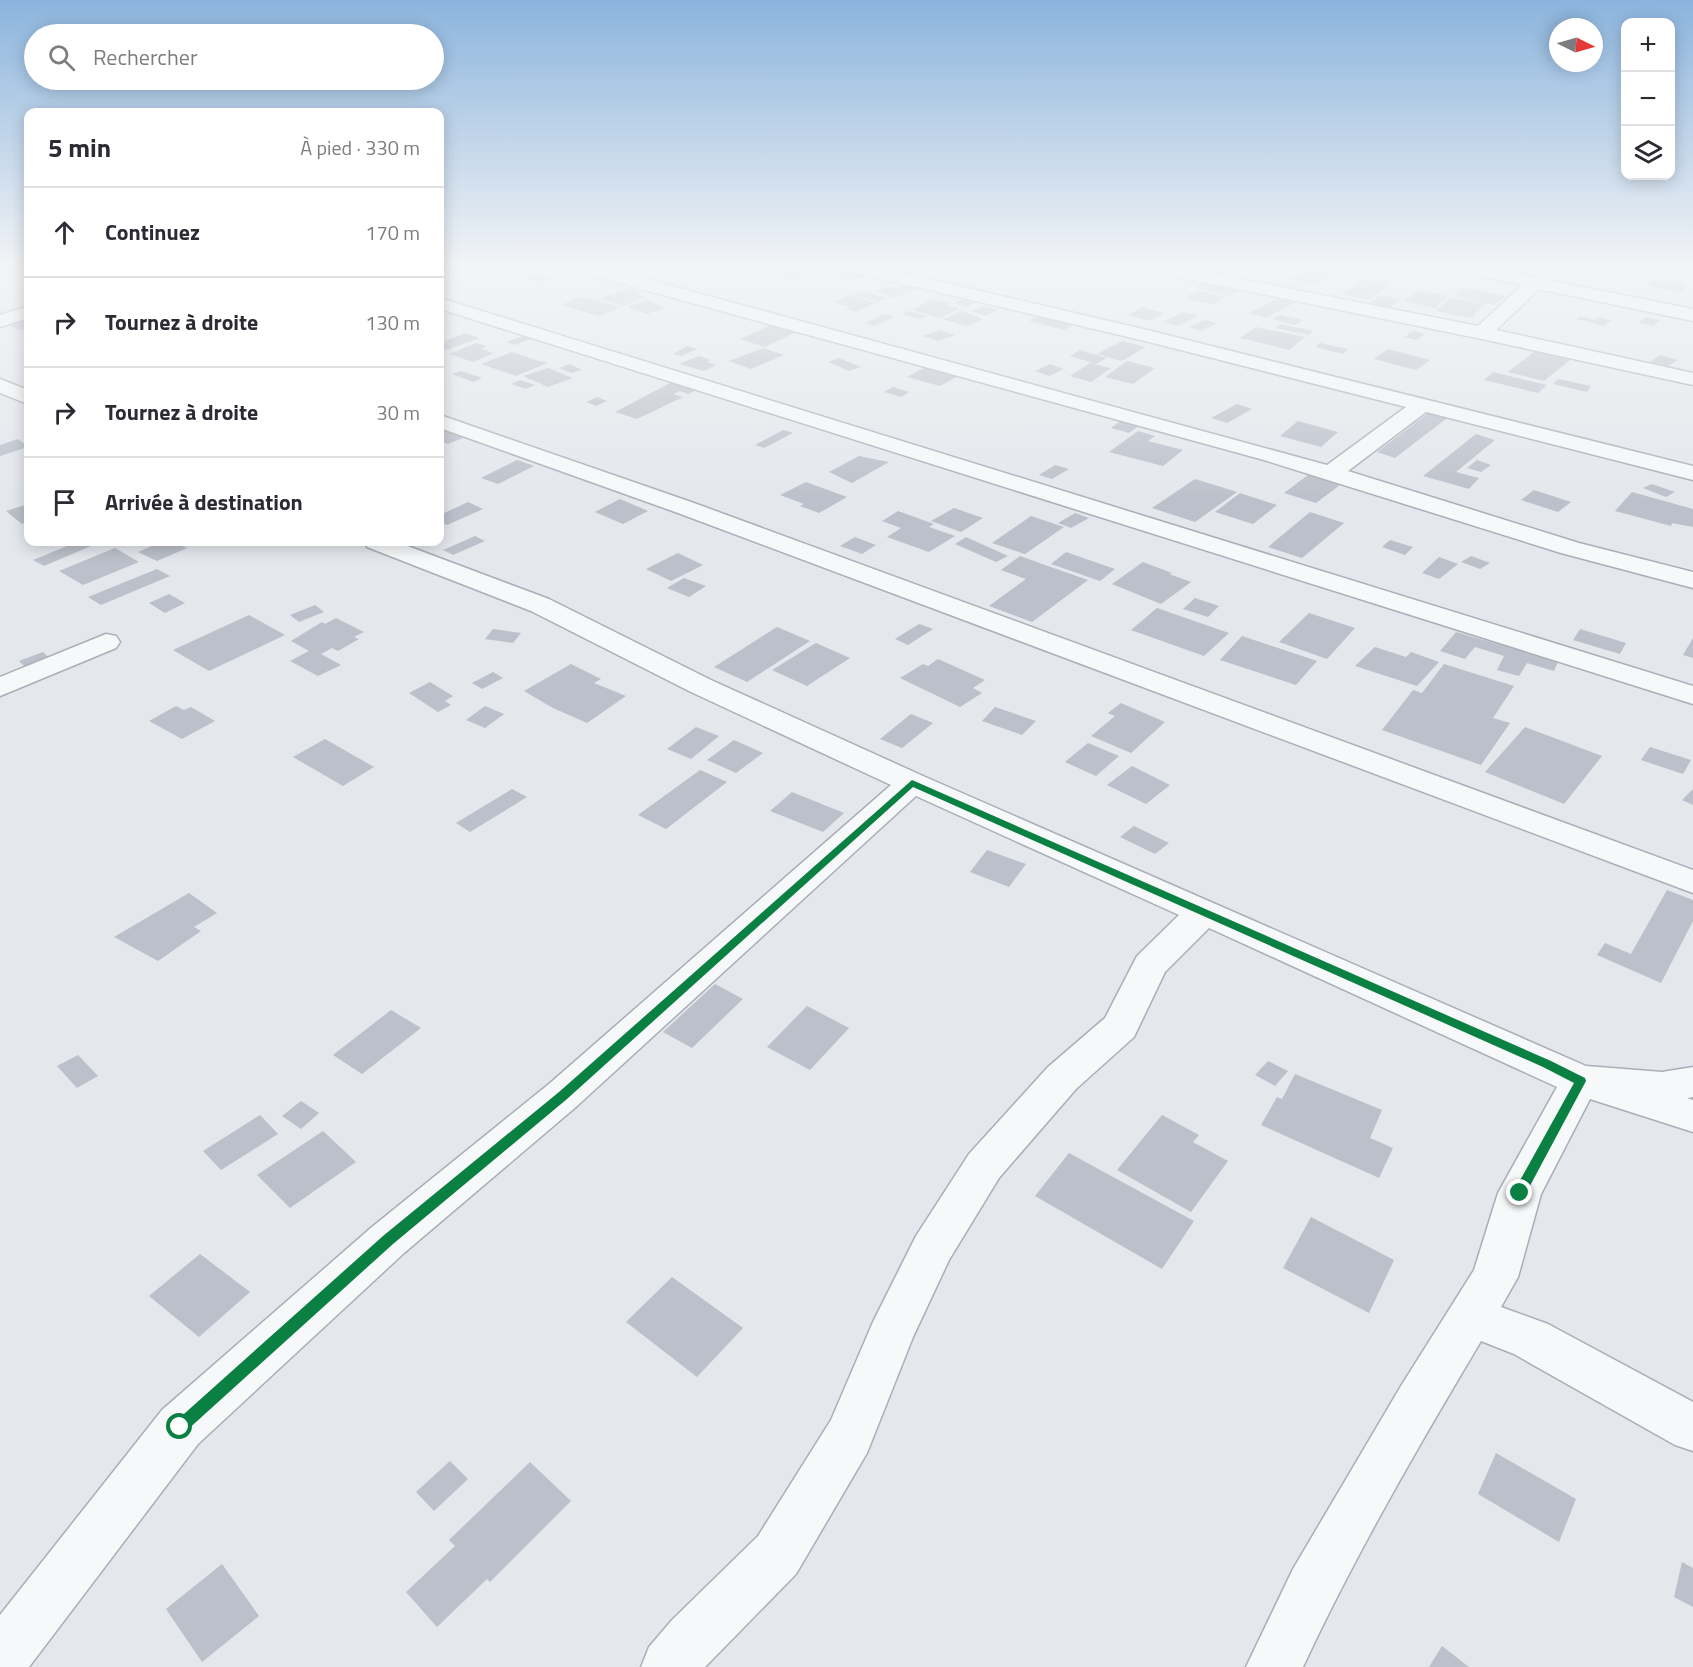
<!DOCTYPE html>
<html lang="fr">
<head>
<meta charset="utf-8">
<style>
	body { margin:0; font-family:"Titillium Web",sans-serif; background:#f2f2f3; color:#2b2b33 }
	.controls { position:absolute; right:18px; top:18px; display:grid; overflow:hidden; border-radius:12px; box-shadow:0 3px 15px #0003 }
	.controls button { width:54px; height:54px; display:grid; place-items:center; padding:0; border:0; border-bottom:2px solid #e1e1e2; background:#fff; color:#2b2b33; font:30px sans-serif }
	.compass { position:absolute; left:1549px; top:18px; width:54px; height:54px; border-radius:50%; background:#fff; box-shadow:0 3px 15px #0003; rotate:95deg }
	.stop { position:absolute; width:18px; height:18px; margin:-14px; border:4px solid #0b8043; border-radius:50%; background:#fff }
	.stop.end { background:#0b8043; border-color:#fff; box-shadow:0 2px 6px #0008 }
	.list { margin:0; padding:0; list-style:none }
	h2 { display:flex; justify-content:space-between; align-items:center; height:78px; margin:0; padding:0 24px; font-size:26px }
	h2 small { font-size:20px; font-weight:400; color:#7c7c81 }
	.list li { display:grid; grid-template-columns:39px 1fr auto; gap:18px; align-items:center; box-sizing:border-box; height:90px; padding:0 24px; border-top:2px solid #e1e1e2 }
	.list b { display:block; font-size:22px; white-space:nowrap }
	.list em { font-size:20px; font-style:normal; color:#7c7c81 }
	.icon { flex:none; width:33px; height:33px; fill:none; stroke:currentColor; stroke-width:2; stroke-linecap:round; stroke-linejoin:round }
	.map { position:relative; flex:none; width:1693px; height:1667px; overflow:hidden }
	.search { position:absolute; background:#fff; box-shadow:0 3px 15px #0003; left:24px; top:24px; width:420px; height:66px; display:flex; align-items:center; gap:15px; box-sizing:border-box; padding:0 21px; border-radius:33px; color:#7c7c81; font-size:22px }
	.panel { position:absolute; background:#fff; box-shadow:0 3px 15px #0003; left:24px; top:108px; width:420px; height:438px; border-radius:12px }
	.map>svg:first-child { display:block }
</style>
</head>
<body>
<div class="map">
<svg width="1693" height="1667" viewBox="0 0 1693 1667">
	<rect width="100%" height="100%" fill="#e4e7ec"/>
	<!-- building -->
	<g fill="#bbc0ca">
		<polygon points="722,268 744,268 750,270 741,274"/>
		<polygon points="798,268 817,268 795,279 782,275"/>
		<polygon points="835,268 848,268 868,274 854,279 826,272"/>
		<polygon points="1307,268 1311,268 1333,273 1315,285 1290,279"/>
		<polygon points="537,274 551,279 540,282 526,277"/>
		<polygon points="1363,279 1389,284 1369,300 1342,294"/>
		<polygon points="1654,279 1687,286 1680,293 1647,286"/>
		<polygon points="1210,280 1244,288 1230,296 1196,288"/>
		<polygon points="906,285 918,289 894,298 876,291 891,286 897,288"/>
		<polygon points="1465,287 1506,296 1494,305 1486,303 1471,318 1435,311 1451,297 1482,303 1453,295"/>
		<polygon points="628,288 642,293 636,294 645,297 623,306 599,299"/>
		<polygon points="1198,290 1226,297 1213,305 1184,298"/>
		<polygon points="1417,290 1448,296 1435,308 1404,301"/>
		<polygon points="863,291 888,298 878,302 853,295"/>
		<polygon points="849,295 876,303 855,312 846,309 851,307 833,302"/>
		<polygon points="1380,295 1402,299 1390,308 1369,303"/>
		<polygon points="582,296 620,307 599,316 561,305"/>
		<polygon points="968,297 981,300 966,307 953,303"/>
		<polygon points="1281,297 1297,301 1266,318 1249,313"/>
		<polygon points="933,299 949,303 946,305 960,308 940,318 912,310"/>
		<polygon points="648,300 665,308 647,314 627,307"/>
		<polygon points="984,306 998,310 986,316 971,311"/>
		<polygon points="1142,307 1164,313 1150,321 1128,315"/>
		<polygon points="910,311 927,316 919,319 902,314"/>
		<polygon points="963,311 983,319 966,326 942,319"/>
		<polygon points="1183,312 1198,316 1177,326 1163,322"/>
		<polygon points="1044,313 1079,321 1064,330 1029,321"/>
		<polygon points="885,314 894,317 875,326 865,323"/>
		<polygon points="24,315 28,317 28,327 21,330 10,326 18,323 8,319"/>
		<polygon points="1280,315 1303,320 1295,325 1272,319"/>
		<polygon points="1581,316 1595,320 1599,317 1612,320 1604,326 1576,319"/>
		<polygon points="789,317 813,324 765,347 740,339"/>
		<polygon points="1645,317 1660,320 1653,326 1639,323"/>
		<polygon points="1205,320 1217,323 1201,331 1189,327"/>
		<polygon points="1280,324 1314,331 1309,335 1275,328"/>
		<polygon points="1256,327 1305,337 1289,350 1240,338"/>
		<polygon points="939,330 955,335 938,341 923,336"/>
		<polygon points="1414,331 1425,334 1416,340 1404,337"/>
		<polygon points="465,333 480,338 440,352 440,343"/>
		<polygon points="525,335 533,338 515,345 507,342"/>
		<polygon points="1122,341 1146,347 1122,361 1097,354"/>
		<polygon points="476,343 487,346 482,349 494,353 473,362 449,354"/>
		<polygon points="1320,343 1348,349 1343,354 1315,347"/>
		<polygon points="687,346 697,349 682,356 673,354"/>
		<polygon points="763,348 784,355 751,369 729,361"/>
		<polygon points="1388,349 1430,360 1416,370 1374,359"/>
		<polygon points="1080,350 1107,358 1096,364 1070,356"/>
		<polygon points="1535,351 1570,360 1544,381 1508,372"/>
		<polygon points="512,352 532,359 548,363 516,376 481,364"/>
		<polygon points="1660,355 1678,360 1668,366 1650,362"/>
		<polygon points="699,356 711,360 707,362 716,365 704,371 679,364"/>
		<polygon points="839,358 861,367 849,371 828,362"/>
		<polygon points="1127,361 1155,368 1133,384 1105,377"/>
		<polygon points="1090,363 1111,368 1091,382 1070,376"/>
		<polygon points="570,364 582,370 571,373 559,368"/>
		<polygon points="1050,364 1064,369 1049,376 1035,371"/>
		<polygon points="928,366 960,375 940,386 907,377"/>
		<polygon points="548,368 573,378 548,387 523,376"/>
		<polygon points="461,371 482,378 473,382 452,374"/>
		<polygon points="1493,372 1547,385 1538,393 1484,380"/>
		<polygon points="1558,379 1591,386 1587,392 1553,384"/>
		<polygon points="520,380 535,385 526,389 511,384"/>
		<polygon points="676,380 699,389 688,394 680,391 673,394 683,397 637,419 615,412"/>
		<polygon points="893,387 909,392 901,397 884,392"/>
		<polygon points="597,397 607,401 596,406 586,402"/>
		<polygon points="1237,404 1252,409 1227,423 1211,418"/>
		<polygon points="1440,404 1459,409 1395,458 1377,452"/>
		<polygon points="1126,417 1144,422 1129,433 1111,428"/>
		<polygon points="1298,421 1338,432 1321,447 1280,436"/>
		<polygon points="446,427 468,436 448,444 440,441 440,429"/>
		<polygon points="783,430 793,433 764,448 755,445"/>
		<polygon points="1138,431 1155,436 1148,441 1183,450 1163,466 1109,452"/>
		<polygon points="1476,434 1495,440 1456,472 1479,478 1469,489 1423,476"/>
		<polygon points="18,439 28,447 0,456 0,445"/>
		<polygon points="859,456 889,462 852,483 829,472"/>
		<polygon points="517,460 534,466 498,484 481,478"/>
		<polygon points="1477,460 1491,465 1481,472 1467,468"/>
		<polygon points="1055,465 1069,469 1052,479 1039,475"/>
		<polygon points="1312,472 1344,482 1316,503 1284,493"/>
		<polygon points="1195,479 1237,492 1195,522 1152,508"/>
		<polygon points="806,482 847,497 819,513 800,506 804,504 780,495"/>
		<polygon points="1652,484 1675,492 1666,497 1643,488"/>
		<polygon points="1534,490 1571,502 1558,512 1521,500"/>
		<polygon points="1632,492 1693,509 1693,527 1672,523 1671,526 1615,511"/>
		<polygon points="1240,493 1277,505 1253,524 1215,512"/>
		<polygon points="620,499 648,511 623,524 595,512"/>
		<polygon points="468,502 483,509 447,525 440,522 440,515"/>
		<polygon points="28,504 28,521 22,524 6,511"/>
		<polygon points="954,508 983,518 961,532 931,521"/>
		<polygon points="898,511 934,524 929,527 955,536 929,552 887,537 901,528 882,521"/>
		<polygon points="1310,512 1344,523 1302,558 1268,547"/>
		<polygon points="1075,513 1089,518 1071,528 1058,523"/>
		<polygon points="1031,516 1064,527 1025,554 992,543"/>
		<polygon points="475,536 485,541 453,555 443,550"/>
		<polygon points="855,537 876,545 862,554 840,546"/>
		<polygon points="966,537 1008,556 996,562 955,544"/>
		<polygon points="1390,540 1413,547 1405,555 1382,547"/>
		<polygon points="77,542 91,546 44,566 33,560"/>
		<polygon points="161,542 172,542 187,548 157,561 138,552"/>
		<polygon points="115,548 139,562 83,585 59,571"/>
		<polygon points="1066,552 1115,569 1100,581 1051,564"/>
		<polygon points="678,553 703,565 671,581 646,569"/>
		<polygon points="1020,556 1045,565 1088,580 1032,622 989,606 1026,579 1001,570"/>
		<polygon points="1471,556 1490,563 1480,569 1461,562"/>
		<polygon points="1439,557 1458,564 1439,579 1422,573"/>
		<polygon points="1143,562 1172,573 1169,574 1191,582 1161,604 1112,584"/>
		<polygon points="157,569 170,576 101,605 88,597"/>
		<polygon points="684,578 706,586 689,597 667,588"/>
		<polygon points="169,594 185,603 165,613 149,603"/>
		<polygon points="1195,598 1219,606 1208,617 1183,609"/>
		<polygon points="315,605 324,612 299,622 290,615"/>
		<polygon points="1157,608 1229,633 1204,656 1131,630"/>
		<polygon points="1309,613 1355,628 1327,659 1279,642"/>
		<polygon points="249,615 285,635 209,671 173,650"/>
		<polygon points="336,618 364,632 354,637 359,639 338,651 332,648 321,654 341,665 318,676 290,661 309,651 291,641 322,622 325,624"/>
		<polygon points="919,624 933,629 908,645 895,639"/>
		<polygon points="777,627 810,641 747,682 714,667"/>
		<polygon points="493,629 521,633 513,643 485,639"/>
		<polygon points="1580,629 1626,643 1620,654 1573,640"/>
		<polygon points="1456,632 1558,662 1554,671 1527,663 1519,676 1497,670 1504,656 1475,647 1465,659 1440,651"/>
		<polygon points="1242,636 1317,661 1296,685 1220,660"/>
		<polygon points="1693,638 1693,658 1683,655"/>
		<polygon points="816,643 850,658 807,686 772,670"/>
		<polygon points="1375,647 1406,657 1411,652 1439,662 1417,686 1355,666"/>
		<polygon points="43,652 54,662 29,671 19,661"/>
		<polygon points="938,659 985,680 973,688 982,693 960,707 900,678 923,664 928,666"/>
		<polygon points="571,664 601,679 594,683 626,696 587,723 553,708 524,691"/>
		<polygon points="1444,664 1514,686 1493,718 1510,723 1481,765 1382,730 1413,690 1422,693"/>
		<polygon points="493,672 503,678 482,689 472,683"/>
		<polygon points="430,682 453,696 445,701 451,705 438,712 409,693"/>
		<polygon points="1121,703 1165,722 1131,753 1091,736 1115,716 1108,713"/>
		<polygon points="176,706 184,710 191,707 215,721 182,739 149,721"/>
		<polygon points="485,706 504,714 485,728 466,720"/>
		<polygon points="995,707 1036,721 1022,735 982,721"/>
		<polygon points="911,714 933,723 902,748 880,739"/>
		<polygon points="696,727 719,736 691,759 667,749"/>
		<polygon points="1525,727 1602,756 1564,804 1485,772"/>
		<polygon points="325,739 374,767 343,786 293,757"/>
		<polygon points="734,740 763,753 736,773 707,760"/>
		<polygon points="1088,743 1119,756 1096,776 1065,762"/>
		<polygon points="1650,747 1691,760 1683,774 1641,760"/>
		<polygon points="1132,766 1170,785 1146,804 1107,785"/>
		<polygon points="700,770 727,782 666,829 638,815"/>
		<polygon points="512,789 527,797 470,832 456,823"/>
		<polygon points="1693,789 1693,805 1682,800"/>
		<polygon points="792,792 844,813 823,832 770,811"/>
		<polygon points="1134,826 1169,843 1155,854 1120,837"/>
		<polygon points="987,850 1026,864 1009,887 970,872"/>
		<polygon points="1667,890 1693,900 1693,921 1661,983 1597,955 1605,943 1631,954"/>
		<polygon points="189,893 217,913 194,927 201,931 158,961 114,937"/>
		<polygon points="715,984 743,999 692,1048 663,1032"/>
		<polygon points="807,1006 849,1028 810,1070 767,1047"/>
		<polygon points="391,1010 421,1028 362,1074 333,1055"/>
		<polygon points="78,1055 98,1076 77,1088 57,1066"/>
		<polygon points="1268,1061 1288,1071 1275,1086 1255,1075"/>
		<polygon points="1295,1074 1382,1110 1370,1138 1393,1148 1379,1178 1261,1125 1277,1097 1282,1099"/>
		<polygon points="301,1101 319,1113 301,1129 282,1116"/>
		<polygon points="260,1115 278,1134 221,1170 203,1151"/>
		<polygon points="1162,1115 1199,1135 1193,1142 1228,1161 1191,1212 1117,1170"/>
		<polygon points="323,1131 356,1162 290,1208 257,1175"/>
		<polygon points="1069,1153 1194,1221 1162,1269 1035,1196"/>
		<polygon points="1311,1217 1394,1260 1369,1313 1283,1268"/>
		<polygon points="200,1254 250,1292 199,1337 149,1296"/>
		<polygon points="672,1277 743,1328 697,1377 626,1322"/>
		<polygon points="1496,1453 1576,1499 1559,1542 1478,1494"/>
		<polygon points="450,1461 468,1479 434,1511 416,1492"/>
		<polygon points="530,1462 571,1501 490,1582 487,1579 437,1627 406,1592 455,1546 449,1540"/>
		<polygon points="1682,1562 1693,1568 1693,1607 1674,1597"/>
		<polygon points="222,1564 259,1616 202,1662 166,1609"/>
		<polygon points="1442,1646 1469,1667 1429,1667"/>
	</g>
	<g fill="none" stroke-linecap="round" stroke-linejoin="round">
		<defs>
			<g id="minor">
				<polygon points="577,268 606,268 1327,465 1406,407 1145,341 853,272 851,268 883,268 1147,330 1693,466 1693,480 1426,412 1348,471 1579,543 1693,572 1693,588 1561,553 1264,460 579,272"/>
				<polygon points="1150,268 1186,268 1478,326 1522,285 1459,272 1457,268 1492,268 1533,277 1549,270 1555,271 1558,275 1552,281 1693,309 1693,321 1539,289 1496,330 1693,373 1693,385 1482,339 1158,273"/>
				<polygon points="440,298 1693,686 1693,704 440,309"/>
				<polygon points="28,306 28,318 0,327 0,315"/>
				<polygon points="0,379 28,390 28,404 0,393"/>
				<polygon points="440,415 694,503 1693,870 1693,893 678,513 440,428"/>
				<path d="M 364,542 L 397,542 L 549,599 L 711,680 L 923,776 L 1586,1066 L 1662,1072 L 1693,1067 L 1693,1097 L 1687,1098 L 1693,1100 L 1693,1132 L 1590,1099 L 1541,1194 L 1518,1277 L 1501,1307 L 1548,1324 L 1693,1402 L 1693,1451 L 1675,1445 L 1514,1354 L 1481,1341 C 1418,1447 1355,1555 1303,1667 L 1246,1667 L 1293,1569 L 1401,1386 L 1474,1270 L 1498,1193 L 1557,1087 L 1209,928 L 1165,972 L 1134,1037 L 1076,1089 L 999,1178 L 949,1260 L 913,1337 L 867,1453 L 796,1574 L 705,1667 L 641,1667 L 649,1647 L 672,1620 L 758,1536 L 831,1420 L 873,1322 L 916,1236 L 969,1154 L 1048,1067 L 1105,1018 L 1137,956 L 1179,915 L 916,796 L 577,1106 L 404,1253 L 198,1444 L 29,1667 L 0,1667 L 0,1615 L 162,1410 L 372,1227 L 549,1084 L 891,785 L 691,692 L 531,611 L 367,547 Z"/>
				<polygon points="106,634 116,636 120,642 116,648 0,696 0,677"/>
			</g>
		</defs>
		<!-- minor casing -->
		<use href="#minor" stroke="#a9aeb7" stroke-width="3"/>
		<!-- minor -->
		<use href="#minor" fill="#f7f8fa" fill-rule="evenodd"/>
	</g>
	<!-- sky -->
	<linearGradient id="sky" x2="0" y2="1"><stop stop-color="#8bb4dd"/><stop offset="0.53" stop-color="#f3f4f6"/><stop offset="1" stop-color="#f3f4f6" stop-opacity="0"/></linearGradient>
	<rect width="1693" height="502" fill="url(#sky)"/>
	<!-- route -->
	<polygon fill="#0b8043" points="912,780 1551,1061 1585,1078 1586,1081 1524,1197 1515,1197 1513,1193 1574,1083 1543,1067 913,787 567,1099 393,1244 185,1432 180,1434 175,1432 173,1427 175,1422 383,1236 559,1092"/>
</svg>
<div class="controls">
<button>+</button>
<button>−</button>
<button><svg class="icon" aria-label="layers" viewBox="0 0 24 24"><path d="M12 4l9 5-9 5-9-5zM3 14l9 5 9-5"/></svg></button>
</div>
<svg class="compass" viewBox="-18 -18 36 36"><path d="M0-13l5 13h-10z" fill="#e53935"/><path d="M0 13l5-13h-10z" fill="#7c7c81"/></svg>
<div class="stop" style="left:180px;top:1427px"></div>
<div class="stop end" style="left:1520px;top:1193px"></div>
<div class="search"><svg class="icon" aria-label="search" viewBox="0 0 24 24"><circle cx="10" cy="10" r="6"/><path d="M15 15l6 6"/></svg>Rechercher</div>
<section class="panel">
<h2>5 min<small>À pied · 330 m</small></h2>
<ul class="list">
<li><svg class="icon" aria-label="ahead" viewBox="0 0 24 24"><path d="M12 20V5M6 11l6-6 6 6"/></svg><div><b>Continuez</b></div><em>170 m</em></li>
<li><svg class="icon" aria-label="right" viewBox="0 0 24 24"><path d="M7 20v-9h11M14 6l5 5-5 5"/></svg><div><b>Tournez à droite</b></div><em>130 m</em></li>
<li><svg class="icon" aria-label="right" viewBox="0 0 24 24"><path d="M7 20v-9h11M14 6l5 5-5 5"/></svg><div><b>Tournez à droite</b></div><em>30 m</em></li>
<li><svg class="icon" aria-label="arrive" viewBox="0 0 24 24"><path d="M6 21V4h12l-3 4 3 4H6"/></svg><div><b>Arrivée à destination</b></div></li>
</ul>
</section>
</div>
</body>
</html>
